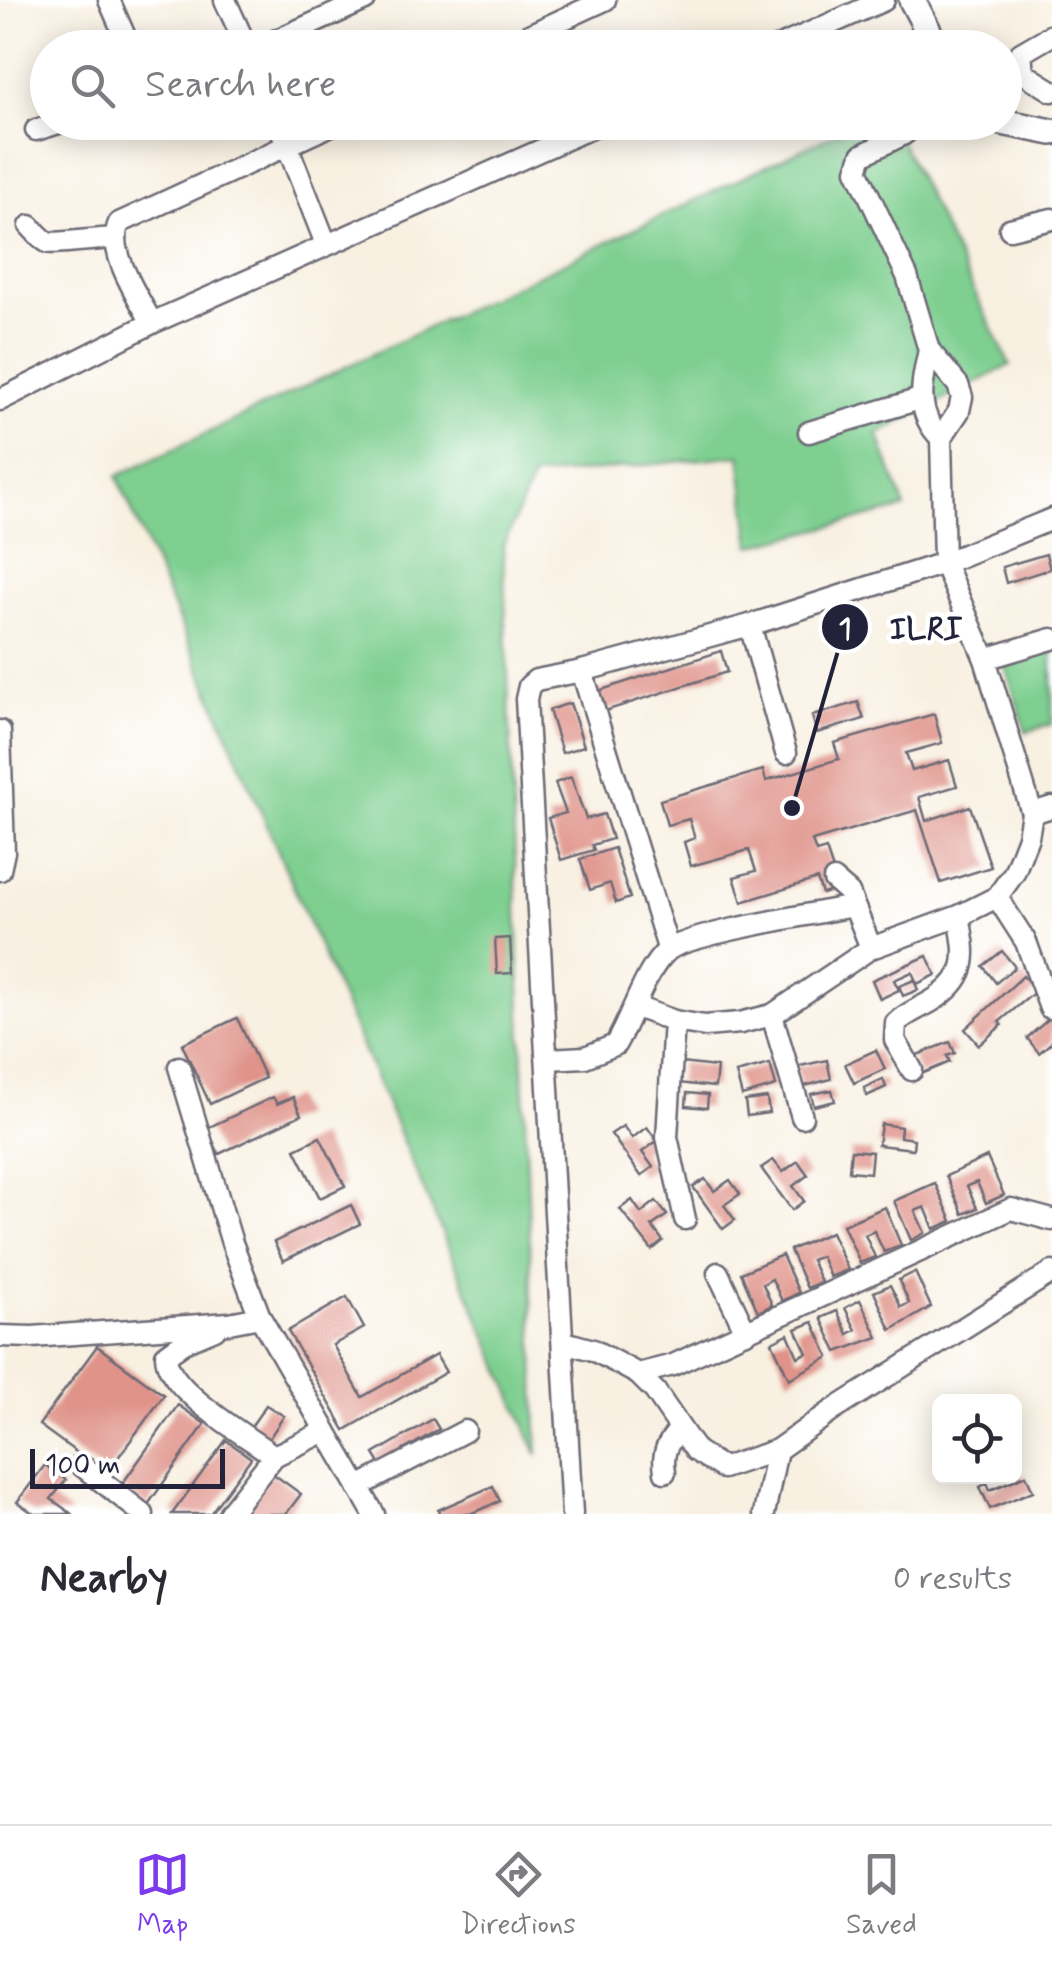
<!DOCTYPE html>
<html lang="en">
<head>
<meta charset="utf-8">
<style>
	body { margin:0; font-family:Mynerve,sans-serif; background:#f2f2f3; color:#2b2b33 }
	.controls { position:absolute; right:30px; bottom:30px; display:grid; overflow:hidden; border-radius:15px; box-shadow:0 5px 25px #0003 }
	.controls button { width:90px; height:90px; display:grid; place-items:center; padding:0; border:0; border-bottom:2px solid #e1e1e2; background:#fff; color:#2b2b33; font:50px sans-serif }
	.scale { position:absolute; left:30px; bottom:25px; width:195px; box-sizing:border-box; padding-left:10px; border:5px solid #22223b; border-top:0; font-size:28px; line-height:35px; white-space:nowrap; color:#22223b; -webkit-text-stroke:8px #fff; paint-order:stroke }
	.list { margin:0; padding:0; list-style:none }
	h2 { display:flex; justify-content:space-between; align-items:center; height:130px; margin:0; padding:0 40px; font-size:42px }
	h2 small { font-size:32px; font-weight:400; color:#7c7c81 }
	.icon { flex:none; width:55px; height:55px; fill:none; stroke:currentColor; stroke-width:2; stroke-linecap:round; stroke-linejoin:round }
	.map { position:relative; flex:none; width:1052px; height:1514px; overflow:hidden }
	.search { position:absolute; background:#fff; box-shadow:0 5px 25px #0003; left:30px; right:30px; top:30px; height:110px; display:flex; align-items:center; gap:25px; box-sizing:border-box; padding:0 35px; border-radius:55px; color:#7c7c81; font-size:38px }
	.sheet { height:310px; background:#fff }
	nav { display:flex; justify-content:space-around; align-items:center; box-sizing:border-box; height:140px; border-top:2px solid #e1e1e2; background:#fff; font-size:28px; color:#7c7c81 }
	nav a { display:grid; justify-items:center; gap:5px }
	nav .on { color:#7c3aed }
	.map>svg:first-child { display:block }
</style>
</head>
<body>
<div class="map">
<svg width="1052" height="1514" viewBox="0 0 1052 1514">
	<rect width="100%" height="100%" fill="#fff"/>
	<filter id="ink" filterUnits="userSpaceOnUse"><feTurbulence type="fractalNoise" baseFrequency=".01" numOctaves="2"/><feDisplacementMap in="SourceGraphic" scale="20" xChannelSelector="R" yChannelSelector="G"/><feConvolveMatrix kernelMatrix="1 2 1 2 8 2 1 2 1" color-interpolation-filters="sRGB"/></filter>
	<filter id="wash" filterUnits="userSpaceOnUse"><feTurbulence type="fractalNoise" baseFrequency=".0048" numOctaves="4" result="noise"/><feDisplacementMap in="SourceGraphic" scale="40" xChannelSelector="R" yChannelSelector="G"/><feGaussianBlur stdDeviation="2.25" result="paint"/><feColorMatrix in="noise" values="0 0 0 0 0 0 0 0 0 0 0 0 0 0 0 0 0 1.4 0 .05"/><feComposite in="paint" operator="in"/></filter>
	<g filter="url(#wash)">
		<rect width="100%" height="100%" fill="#f8f0e1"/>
		<!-- green -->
		<g fill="#7ecf90" stroke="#507866" stroke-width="2.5">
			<polygon points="857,123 892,123 1010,365 878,434 905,508 751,546 740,455 533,477 503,546 538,1456 117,476"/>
			<polygon points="1052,650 1052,724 1026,732 1005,666"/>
		</g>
		<g id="blocks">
			<!-- building -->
			<g fill="#df9389">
				<polygon points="1046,554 1050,569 1006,583 1002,567"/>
				<polygon points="721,651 727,672 602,712 595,692"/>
				<polygon points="858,702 864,719 817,733 812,716"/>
				<polygon points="570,703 584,746 562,753 549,710"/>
				<polygon points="934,714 942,743 906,753 912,771 949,760 957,786 919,797 926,821 970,806 991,867 941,883 917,810 812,841 816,852 826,849 834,873 824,876 829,892 822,894 817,879 742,902 734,877 756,871 749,850 691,866 684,842 695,838 689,819 667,825 660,800 763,770 766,781 839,759 834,743"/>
				<polygon points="571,777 586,819 604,814 612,839 592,845 594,850 561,860 548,818 566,813 555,783"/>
				<polygon points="614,848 630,898 616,903 610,883 590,890 580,859"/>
				<polygon points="510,938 512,973 497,974 495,939"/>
				<polygon points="1002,951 1015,967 996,983 983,966"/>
				<polygon points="927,956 936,975 917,984 912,972 894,980 899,990 880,999 872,980"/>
				<polygon points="1023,976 1036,991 999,1022 1002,1025 979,1045 965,1029"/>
				<polygon points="914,980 918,990 903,996 899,986"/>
				<polygon points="1052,1016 1052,1042 1039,1053 1027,1038"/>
				<polygon points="237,1018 265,1078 210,1104 182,1044"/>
				<polygon points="950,1042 955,1053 947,1056 950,1062 919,1075 912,1057"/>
				<polygon points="876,1050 885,1069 854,1083 845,1064"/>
				<polygon points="827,1060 831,1079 801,1087 796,1067"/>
				<polygon points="681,1063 717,1067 715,1087 678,1083"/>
				<polygon points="770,1064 776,1086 742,1096 736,1073"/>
				<polygon points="883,1079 886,1087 867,1096 864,1088"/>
				<polygon points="832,1090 835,1101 814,1106 811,1094"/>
				<polygon points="687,1093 708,1095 707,1108 686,1106"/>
				<polygon points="273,1097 277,1104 293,1097 301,1115 219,1154 207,1128"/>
				<polygon points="767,1098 769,1113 747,1116 745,1101"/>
				<polygon points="881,1124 901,1127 900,1137 914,1139 913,1149 878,1145"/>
				<polygon points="623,1126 632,1138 647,1127 657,1141 642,1152 653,1167 641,1176 611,1134"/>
				<polygon points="320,1137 345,1186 320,1198 295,1149"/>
				<polygon points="851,1150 872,1152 870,1173 849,1171"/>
				<polygon points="987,1157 1004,1195 986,1203 977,1182 967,1186 977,1208 963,1214 946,1176"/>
				<polygon points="773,1160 783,1172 798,1161 808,1175 793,1186 804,1201 792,1210 761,1168"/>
				<polygon points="705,1179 714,1191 730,1180 740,1194 724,1205 735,1220 723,1229 693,1187"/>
				<polygon points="935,1183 952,1221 934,1229 925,1207 915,1211 925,1233 911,1240 894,1201"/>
				<polygon points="632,1200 641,1213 656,1201 667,1215 652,1226 663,1241 652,1250 620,1209"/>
				<polygon points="351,1205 360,1224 283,1261 274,1242"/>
				<polygon points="885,1207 901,1245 884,1252 874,1231 865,1235 875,1257 860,1263 843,1225"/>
				<polygon points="831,1232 848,1270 830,1277 821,1256 811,1260 821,1282 807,1288 790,1250"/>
				<polygon points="782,1255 799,1293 782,1301 772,1279 763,1284 772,1305 758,1312 741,1273"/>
				<polygon points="915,1272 931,1307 891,1330 874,1292 890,1285 901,1307 909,1303 899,1280"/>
				<polygon points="347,1297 364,1328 333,1345 362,1397 436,1355 446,1372 345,1430 288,1331"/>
				<polygon points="860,1300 878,1337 837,1352 821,1318 837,1311 848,1334 856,1330 845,1308"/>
				<polygon points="813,1322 829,1357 789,1379 772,1342 788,1334 798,1357 807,1353 796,1329"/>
				<polygon points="97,1346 164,1395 106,1474 39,1425"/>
				<polygon points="178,1405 205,1424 147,1506 120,1487"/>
				<polygon points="266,1405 284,1416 266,1443 248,1431"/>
				<polygon points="433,1419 439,1429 380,1464 374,1454"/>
				<polygon points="226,1440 251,1458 210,1514 172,1514"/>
				<polygon points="45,1465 66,1480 51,1499 72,1514 34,1514 17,1502"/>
				<polygon points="272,1473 301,1494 286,1514 241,1514"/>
				<polygon points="1026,1475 1033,1491 990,1509 980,1487 987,1483 990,1490"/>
				<polygon points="493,1486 500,1501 470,1514 439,1514 438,1510"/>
			</g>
		</g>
	</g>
	<g filter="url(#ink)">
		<use href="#blocks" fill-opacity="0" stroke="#6d6a75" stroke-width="2.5"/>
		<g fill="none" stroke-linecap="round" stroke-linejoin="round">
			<defs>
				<g id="minor">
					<polyline points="109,0 130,48"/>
					<polyline points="225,0 247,48"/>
					<polyline points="1052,35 1021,53 1023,73 1052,91"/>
					<polyline points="259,48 365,0"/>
					<polyline points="501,48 605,0"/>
					<polyline points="776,48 884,0"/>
					<polyline points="278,122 326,244"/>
					<polyline points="919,122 904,134 862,155 857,170 907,276 929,350 958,385 962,397 959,411 941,438 944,563 1052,519"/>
					<polyline points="36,130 62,122"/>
					<path d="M 30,226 C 35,231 42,240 49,243 C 52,244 106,238 116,238"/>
					<polyline points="1010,229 1052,219"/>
					<path d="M 152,323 C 139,298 106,251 119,223 L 338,122"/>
					<path d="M 929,350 C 922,383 914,412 941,438"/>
					<polyline points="0,400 152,323 604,122"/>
					<polyline points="809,432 920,399"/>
					<polyline points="750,625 786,753"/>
					<polyline points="985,659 1052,639"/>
					<polyline points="582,671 668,948"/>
					<polyline points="0,731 4,852 0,870"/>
					<polyline points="1032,813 1052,807"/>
					<polyline points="834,880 849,893 871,948"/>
					<polyline points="997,897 1026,942 1050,1008"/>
					<polyline points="636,1007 674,1021"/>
					<polyline points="772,1015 802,1117"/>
					<path d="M 548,1059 L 585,1057 L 615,1045 C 632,1018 644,971 667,951 C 685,934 820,913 853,906"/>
					<polyline points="179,1067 232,1243 260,1317"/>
					<path d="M 912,1070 L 895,1040 L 896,1023 C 909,1011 924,1007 938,997 C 972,973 965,951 959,916"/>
					<polyline points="718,1273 746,1332"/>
					<path d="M 215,1329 L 184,1342 L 166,1355 C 166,1390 246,1435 274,1456"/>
					<polyline points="0,1336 32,1337 229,1323 260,1317 374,1514"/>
					<polyline points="564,1342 593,1350 638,1374 655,1391 696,1451 723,1468 777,1450 832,1411 1052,1272"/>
					<polyline points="638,1374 673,1365 1011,1209 1052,1220"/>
					<polyline points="81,1465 143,1514"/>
					<path d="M 665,1472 C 662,1454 666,1444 679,1430"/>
					<polyline points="358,1487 465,1431"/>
					<polyline points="229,1514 274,1456 326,1431"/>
					<polyline points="572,1514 526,699 529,686 536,680 582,671 750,625 944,563 985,659 1032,813 1028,837 1014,873 997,897 959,916 871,948 772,1015 740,1023 705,1026 674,1021 667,1137 685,1219"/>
					<polyline points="764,1514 777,1450"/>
				</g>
				<g id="major">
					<polyline points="912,0 937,48"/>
					<polyline points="1002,122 1052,132"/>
				</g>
			</defs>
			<!-- minor casing -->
			<use href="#minor" stroke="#6d6a75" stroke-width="25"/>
			<!-- major casing -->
			<use href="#major" stroke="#6d6a75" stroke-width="30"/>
			<!-- minor -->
			<use href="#minor" stroke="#fff" stroke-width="20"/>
			<!-- major -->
			<use href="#major" stroke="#fff" stroke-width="25"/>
		</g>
	</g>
	<!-- callouts -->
	<path fill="none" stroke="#22223b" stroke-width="4" d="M792 808L845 627"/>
	<g fill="#22223b" stroke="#fff" stroke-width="4">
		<circle cx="792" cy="808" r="10"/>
		<circle cx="845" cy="627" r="25"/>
	</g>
	<g font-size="30" text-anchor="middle" font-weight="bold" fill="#fff">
		<text x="845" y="638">1</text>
	</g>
	<g font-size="32" text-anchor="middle" font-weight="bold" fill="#22223b" stroke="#fff" stroke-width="9" stroke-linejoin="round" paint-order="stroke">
		<text x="926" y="639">ILRI</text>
	</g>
</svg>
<div class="controls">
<button><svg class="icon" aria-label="locate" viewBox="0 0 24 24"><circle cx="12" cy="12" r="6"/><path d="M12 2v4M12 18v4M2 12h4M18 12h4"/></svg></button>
</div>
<div class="scale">100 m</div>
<div class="search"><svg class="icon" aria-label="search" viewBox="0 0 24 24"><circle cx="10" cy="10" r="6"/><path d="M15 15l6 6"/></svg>Search here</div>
</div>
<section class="sheet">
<h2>Nearby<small>0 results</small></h2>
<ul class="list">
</ul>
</section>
<nav>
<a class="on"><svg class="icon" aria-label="map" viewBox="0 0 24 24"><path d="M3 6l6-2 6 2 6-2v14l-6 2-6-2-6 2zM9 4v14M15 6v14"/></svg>Map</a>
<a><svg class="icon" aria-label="directions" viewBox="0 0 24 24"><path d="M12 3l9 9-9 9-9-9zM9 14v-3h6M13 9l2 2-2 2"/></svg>Directions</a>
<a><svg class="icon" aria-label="saved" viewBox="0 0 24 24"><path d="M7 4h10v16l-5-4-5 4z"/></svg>Saved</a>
</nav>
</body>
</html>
